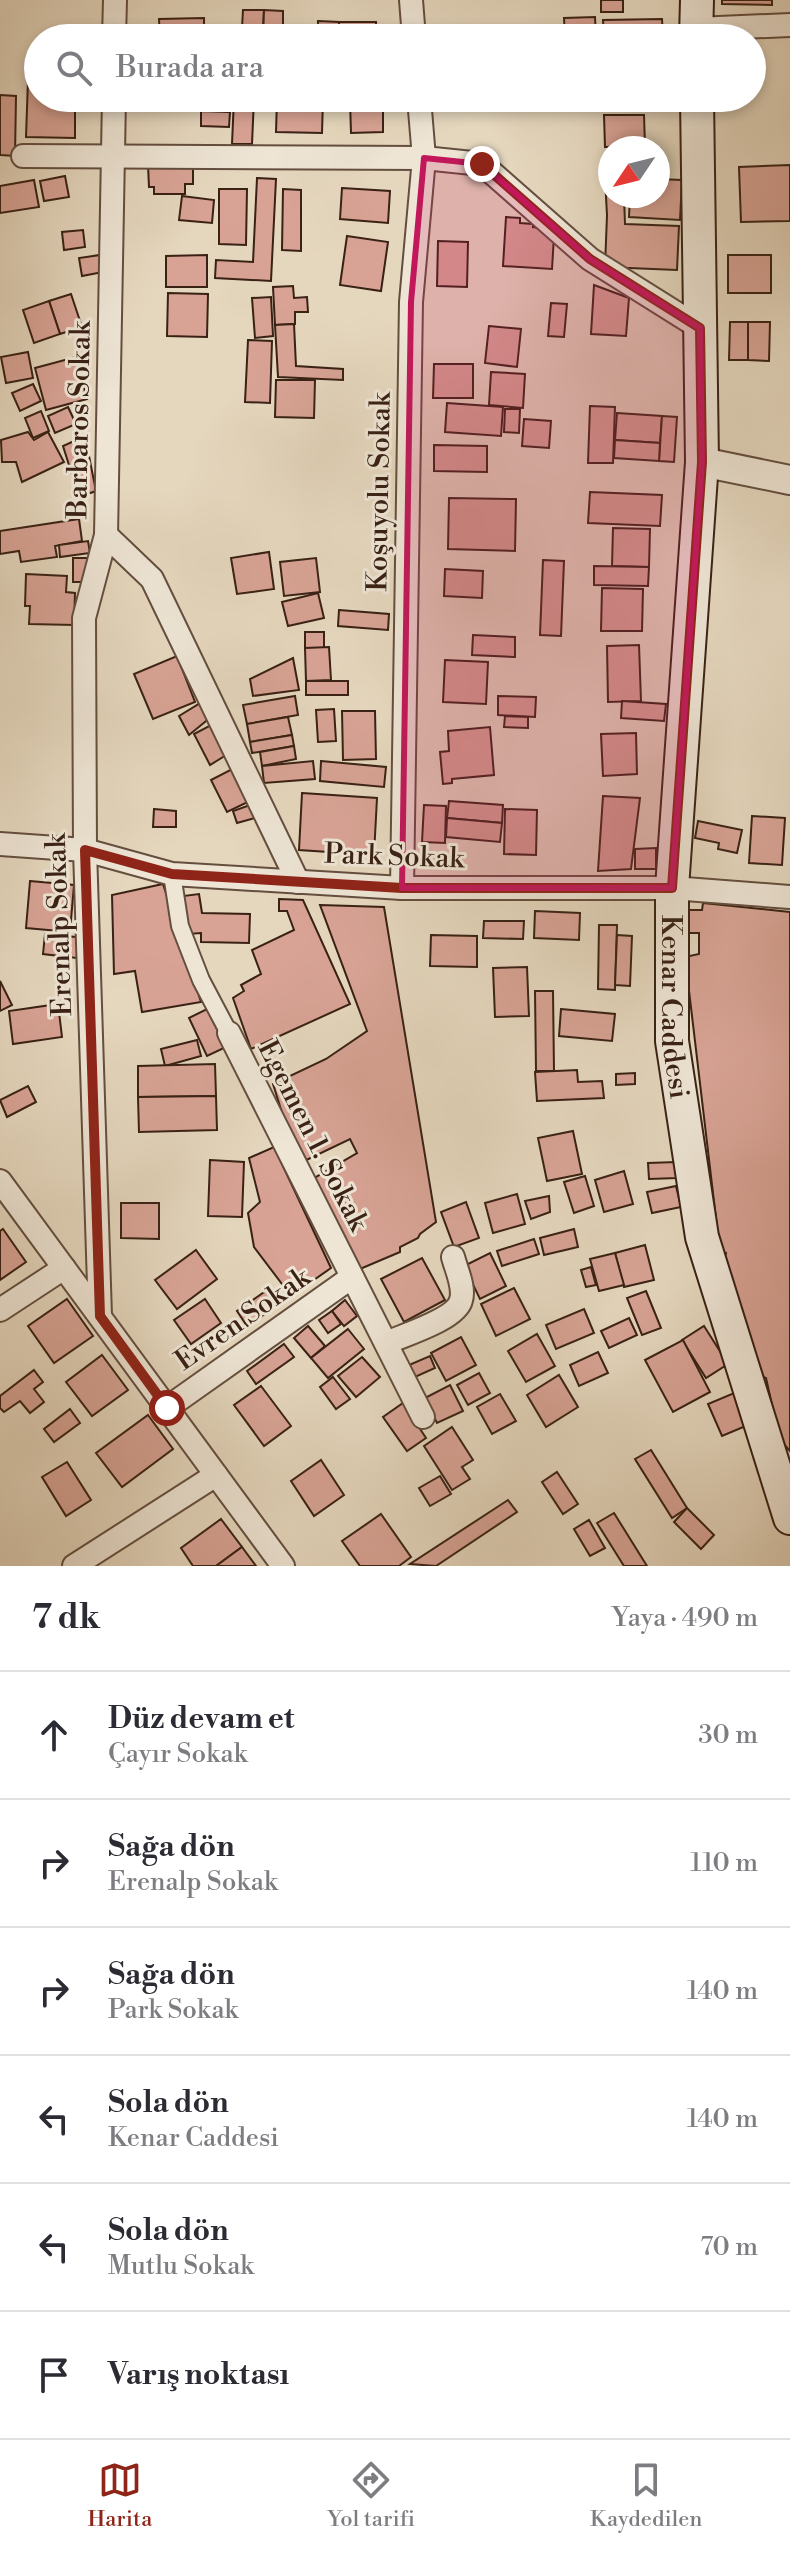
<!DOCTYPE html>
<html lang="tr">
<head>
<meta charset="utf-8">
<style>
	body { margin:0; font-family:"Libre Bodoni",serif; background:#f2f2f3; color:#2b2b33 }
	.compass { position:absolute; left:598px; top:136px; width:72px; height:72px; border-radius:50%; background:#fff; box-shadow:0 4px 12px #0003; rotate:235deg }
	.stop { position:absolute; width:24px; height:24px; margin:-18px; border:6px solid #8f2418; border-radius:50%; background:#fff }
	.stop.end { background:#8f2418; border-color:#fff; box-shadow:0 2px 8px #0008 }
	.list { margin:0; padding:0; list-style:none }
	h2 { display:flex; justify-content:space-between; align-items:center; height:104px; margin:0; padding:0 32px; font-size:34px }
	h2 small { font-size:26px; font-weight:400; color:#7c7c81 }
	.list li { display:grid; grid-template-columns:52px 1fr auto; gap:24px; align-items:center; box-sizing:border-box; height:128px; padding:0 32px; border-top:2px solid #e1e1e2 }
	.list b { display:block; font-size:30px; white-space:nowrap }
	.list p { margin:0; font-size:26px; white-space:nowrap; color:#7c7c81 }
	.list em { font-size:26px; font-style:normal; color:#7c7c81 }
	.icon { flex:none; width:44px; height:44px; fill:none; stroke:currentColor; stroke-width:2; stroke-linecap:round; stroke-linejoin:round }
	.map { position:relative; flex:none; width:790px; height:1566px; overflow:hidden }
	.search { position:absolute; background:#fff; box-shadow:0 4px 12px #0003; left:24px; right:24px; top:24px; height:88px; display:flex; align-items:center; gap:20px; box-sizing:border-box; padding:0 28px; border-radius:44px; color:#7c7c81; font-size:30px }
	.sheet { height:872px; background:#fff }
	nav { display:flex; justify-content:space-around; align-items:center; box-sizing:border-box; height:112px; border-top:2px solid #e1e1e2; background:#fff; font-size:22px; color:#7c7c81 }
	nav a { display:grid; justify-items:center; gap:4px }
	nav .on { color:#8f2418 }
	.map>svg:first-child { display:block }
</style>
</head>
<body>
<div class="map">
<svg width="790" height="1566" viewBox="0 0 790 1566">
	<rect width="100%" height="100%" fill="#e5d7be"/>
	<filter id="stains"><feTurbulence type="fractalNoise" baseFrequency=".0025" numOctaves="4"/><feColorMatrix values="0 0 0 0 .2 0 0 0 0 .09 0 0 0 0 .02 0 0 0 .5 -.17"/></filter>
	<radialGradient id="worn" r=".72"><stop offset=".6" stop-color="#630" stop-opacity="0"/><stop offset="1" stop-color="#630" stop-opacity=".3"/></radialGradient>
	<!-- building -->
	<g fill="#d8a395" stroke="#392114" stroke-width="2">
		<rect x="601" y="0" width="22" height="12"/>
		<polygon points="722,0 772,0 772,5 722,4"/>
		<polygon points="243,10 264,10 263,29 242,28"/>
		<polygon points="264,10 283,11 283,38 263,38"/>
		<polygon points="595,17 596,38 565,38 564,18"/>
		<polygon points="204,18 204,38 160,38 159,19"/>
		<polygon points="662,19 663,38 604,38 603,20"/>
		<polygon points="318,21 339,22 339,38 318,38"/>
		<rect x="339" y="22" width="37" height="16"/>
		<polygon points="28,80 38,80 38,98 75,98 75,138 26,137"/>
		<polygon points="0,95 16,96 15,156 0,155"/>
		<polygon points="166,98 187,98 188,110 166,110"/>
		<polygon points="188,98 231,98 230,112 189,110"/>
		<polygon points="234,98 254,98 252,144 232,144"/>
		<polygon points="277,99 323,99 322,133 276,132"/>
		<polygon points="383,99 383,132 351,133 350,100"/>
		<polygon points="201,111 230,112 229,127 201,126"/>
		<polygon points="604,115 644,115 645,146 605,147"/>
		<polygon points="604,160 610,161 610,196 624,196 625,224 679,226 677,270 605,267 607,215"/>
		<polygon points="148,165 193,165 193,184 185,184 185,194 154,194 154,187 149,187"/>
		<polygon points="790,165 790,221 741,222 739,167"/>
		<polygon points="65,176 69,197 44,201 40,181"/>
		<polygon points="257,178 276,179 271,281 215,278 216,260 253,262"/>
		<polygon points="658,179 682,180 680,220 629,217 630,196 658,196"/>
		<polygon points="34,180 39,207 0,213 0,186"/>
		<polygon points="342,188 390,191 388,223 340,219"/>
		<polygon points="219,189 247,189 246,245 219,244"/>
		<polygon points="283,189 301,190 301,251 282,250"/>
		<polygon points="182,196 214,200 212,223 179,220"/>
		<polygon points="506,217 520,218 520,223 533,224 533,227 550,229 554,236 552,269 503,266"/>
		<polygon points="83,230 85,247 64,250 62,232"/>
		<polygon points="347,236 388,242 381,291 340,285"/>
		<polygon points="438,241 468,242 467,287 437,286"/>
		<polygon points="100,255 103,272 82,276 79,258"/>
		<polygon points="207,255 207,287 166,287 166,256"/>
		<rect x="728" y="255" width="43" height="38"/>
		<polygon points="594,285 629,298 626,336 591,334"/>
		<polygon points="293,286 294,298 307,297 308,312 295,312 295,324 275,325 273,287"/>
		<polygon points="168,293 208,294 207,337 167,336"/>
		<polygon points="71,294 82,327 60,334 49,301"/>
		<polygon points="271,297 273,336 255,338 252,298"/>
		<polygon points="49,301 60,334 34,343 23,310"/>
		<polygon points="551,303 567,304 564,337 548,336"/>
		<polygon points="730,322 748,322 748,360 729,360"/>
		<polygon points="748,322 770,322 769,361 748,360"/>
		<polygon points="294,324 296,366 343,369 343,380 278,377 275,325"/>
		<polygon points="489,326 521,329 517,367 485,363"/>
		<polygon points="248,340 272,341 270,403 245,402"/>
		<polygon points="28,352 33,378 6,383 1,357"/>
		<polygon points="76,357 87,399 46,410 35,368"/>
		<polygon points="434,364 473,364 473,398 433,398"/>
		<polygon points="491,372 525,374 523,408 489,405"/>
		<polygon points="276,380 315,380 314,418 275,417"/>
		<polygon points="33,384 41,401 20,411 12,393"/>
		<polygon points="447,403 503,407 501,436 445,432"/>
		<polygon points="590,406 615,407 613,463 588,463"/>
		<polygon points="68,407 76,424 55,433 48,416"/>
		<polygon points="505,409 520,409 519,433 504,432"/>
		<polygon points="41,411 49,431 33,438 25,418"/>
		<polygon points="617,413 662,416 660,443 615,440"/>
		<polygon points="662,416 677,417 674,462 659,461"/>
		<polygon points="524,419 551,421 549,448 522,446"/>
		<polygon points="28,432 34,440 48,432 64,462 22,482 16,462 2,462 1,440"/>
		<polygon points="85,436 96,491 79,497 63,446"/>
		<polygon points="615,440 660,443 659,461 614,458"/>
		<polygon points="434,445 487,446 487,472 434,471"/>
		<polygon points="590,492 662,495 660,526 588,523"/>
		<polygon points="449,498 516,499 515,551 448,549"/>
		<polygon points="79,519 82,541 55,546 57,557 21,562 19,551 0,554 0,531"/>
		<polygon points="613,528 650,529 649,567 612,566"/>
		<polygon points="88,541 90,553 60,557 59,545"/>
		<polygon points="269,552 274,589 237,594 231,558"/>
		<rect x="73" y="558" width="19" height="24"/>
		<polygon points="316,558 320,592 284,596 280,562"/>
		<polygon points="543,560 564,561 561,636 540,635"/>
		<polygon points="594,566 649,567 648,586 594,585"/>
		<polygon points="445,569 483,571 482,598 444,596"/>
		<polygon points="26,574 67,576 66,592 75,593 74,625 29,624 30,606 25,606"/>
		<polygon points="602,588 643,589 642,631 601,631"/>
		<polygon points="318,593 324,618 288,626 282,602"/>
		<polygon points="339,610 389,614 388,630 338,626"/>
		<rect x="305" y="632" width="19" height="16"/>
		<polygon points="473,635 515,637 515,657 472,655"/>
		<polygon points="639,645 641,701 608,702 607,646"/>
		<polygon points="329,647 331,680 306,681 305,648"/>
		<polygon points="177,656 195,702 153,719 134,674"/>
		<polygon points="293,658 299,690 253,696 250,679"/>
		<polygon points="445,660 488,662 486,704 443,702"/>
		<rect x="306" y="681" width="42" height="14"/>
		<polygon points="295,696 298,715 247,724 243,705"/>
		<polygon points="498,696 536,697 535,717 498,715"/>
		<polygon points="622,701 666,704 664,721 621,718"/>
		<polygon points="202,702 211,717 189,735 179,716"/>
		<polygon points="334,709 336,741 318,742 316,710"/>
		<polygon points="342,711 375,711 376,759 343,760"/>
		<polygon points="505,716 528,717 528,728 504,727"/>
		<polygon points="288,717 292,735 250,742 247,724"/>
		<polygon points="213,724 228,754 210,765 194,734"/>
		<polygon points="490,727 494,775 452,779 452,783 443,784 440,752 449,751 448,731"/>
		<polygon points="636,733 637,774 603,776 601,734"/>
		<polygon points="292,735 294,746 252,753 250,742"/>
		<polygon points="294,746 296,759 262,766 260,752"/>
		<polygon points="313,761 315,779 264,783 262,766"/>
		<polygon points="321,761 386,767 384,787 320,781"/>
		<polygon points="238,766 254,799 227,812 211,780"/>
		<polygon points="302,793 377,798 374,855 299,850"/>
		<polygon points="603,796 640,798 631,869 598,871"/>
		<polygon points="449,801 503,805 502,823 447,818"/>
		<polygon points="250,805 255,818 237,823 233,811"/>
		<polygon points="424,805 446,806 445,843 422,842"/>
		<polygon points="154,809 176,811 176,827 153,827"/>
		<polygon points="505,809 537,810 536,855 504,854"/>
		<polygon points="752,816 785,818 782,865 749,863"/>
		<polygon points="447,818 502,823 500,842 446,837"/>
		<polygon points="698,821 742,830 737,853 718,849 719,843 695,838"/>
		<polygon points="656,848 656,869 635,869 635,849"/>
		<polygon points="30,881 74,885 70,932 26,928"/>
		<polygon points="163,884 201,1002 142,1012 135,971 114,974 112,895"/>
		<polygon points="199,894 202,913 250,914 249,943 201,942 201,933 188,934 183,896"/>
		<polygon points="279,899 303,900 350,1004 251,1049 233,998 244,991 241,985 261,974 252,950 294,930 287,911 279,911"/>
		<polygon points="703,903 790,912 790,1451 780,1440 766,1378 755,1374 723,1265 726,1253 720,1252 685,957 699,954 699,933 681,933 678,910 702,910"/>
		<polygon points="320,905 384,907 436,1222 420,1234 418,1238 400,1247 400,1252 353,1272 311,1180 357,1153 350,1139 298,1164 273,1084 326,1059 367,1031"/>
		<polygon points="535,911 580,913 579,940 534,938"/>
		<polygon points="484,921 524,921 523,939 483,938"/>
		<polygon points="599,925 617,925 615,990 598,989"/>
		<polygon points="45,934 86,938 85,959 43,954"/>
		<polygon points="431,935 477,936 477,967 430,966"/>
		<polygon points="617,935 632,936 630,986 615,985"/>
		<polygon points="527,967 529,1016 495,1017 493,968"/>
		<polygon points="0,981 12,1005 0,1011"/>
		<polygon points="535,991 553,991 554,1071 536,1071"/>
		<polygon points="58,1004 62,1037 13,1044 9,1011"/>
		<polygon points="207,1009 226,1047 207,1056 189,1018"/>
		<polygon points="561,1009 615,1014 612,1041 559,1036"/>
		<polygon points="197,1040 201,1056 165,1066 161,1049"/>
		<polygon points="215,1064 216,1096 138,1097 138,1066"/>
		<polygon points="577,1070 578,1082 602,1081 604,1098 537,1101 535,1072"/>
		<polygon points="635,1073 635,1084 616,1085 616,1074"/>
		<polygon points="28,1086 36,1102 7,1117 0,1100"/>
		<polygon points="216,1096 217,1130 139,1132 138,1097"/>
		<polygon points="573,1131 582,1174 547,1181 538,1138"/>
		<polygon points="274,1147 331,1268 291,1296 254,1247 248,1213 260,1202 249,1158"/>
		<polygon points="210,1160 244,1162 242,1217 208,1216"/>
		<polygon points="676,1162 677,1178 649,1179 648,1163"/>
		<polygon points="624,1171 633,1204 604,1212 595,1180"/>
		<polygon points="585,1176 594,1206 574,1213 564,1182"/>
		<polygon points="676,1186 681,1207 652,1213 647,1192"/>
		<polygon points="517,1194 525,1224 493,1233 485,1203"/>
		<polygon points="549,1196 550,1212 531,1219 525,1201"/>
		<polygon points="466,1202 479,1238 454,1247 441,1212"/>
		<polygon points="121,1203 159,1203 159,1239 121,1238"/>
		<polygon points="3,1229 26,1262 0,1280 0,1231"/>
		<polygon points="574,1229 578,1247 544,1255 540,1238"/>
		<polygon points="534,1239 539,1254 502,1266 497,1251"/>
		<polygon points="645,1245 654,1280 624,1287 615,1253"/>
		<polygon points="196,1250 217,1279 177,1309 155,1280"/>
		<polygon points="490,1253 506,1286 480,1299 464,1266"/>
		<polygon points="615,1253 624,1285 599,1291 590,1259"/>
		<polygon points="422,1258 445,1300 404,1322 381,1279"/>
		<polygon points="591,1267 596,1285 586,1287 581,1270"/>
		<polygon points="270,1288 280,1304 247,1326 237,1311"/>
		<polygon points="514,1288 530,1319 496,1336 481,1304"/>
		<polygon points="646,1291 661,1328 642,1335 627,1298"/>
		<polygon points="67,1299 93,1336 54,1363 28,1326"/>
		<polygon points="205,1299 221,1323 191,1344 174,1320"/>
		<polygon points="345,1300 357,1316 344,1326 332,1311"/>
		<polygon points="584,1309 594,1333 556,1349 546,1325"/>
		<polygon points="332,1311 341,1324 328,1333 319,1320"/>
		<polygon points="629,1318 637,1335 609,1348 601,1331"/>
		<polygon points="308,1326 325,1346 311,1358 294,1338"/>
		<polygon points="704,1326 728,1364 706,1378 682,1340"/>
		<polygon points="348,1329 364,1349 328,1378 311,1358"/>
		<polygon points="537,1334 555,1366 526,1382 508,1351"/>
		<polygon points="461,1337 476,1365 446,1381 431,1353"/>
		<polygon points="683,1340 710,1392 673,1412 645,1360"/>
		<polygon points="284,1344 294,1357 256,1384 247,1371"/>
		<polygon points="598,1352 608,1373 579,1386 570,1365"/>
		<polygon points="102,1355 128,1390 92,1416 66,1382"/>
		<polygon points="430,1356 435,1368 415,1377 409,1365"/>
		<polygon points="362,1357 380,1377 356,1397 338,1376"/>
		<polygon points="34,1370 43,1382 34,1389 44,1402 30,1413 20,1401 4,1412 0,1408 0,1396"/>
		<polygon points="479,1373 490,1393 468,1405 457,1385"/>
		<polygon points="559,1375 578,1407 546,1427 527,1395"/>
		<polygon points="333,1377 350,1399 336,1409 320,1387"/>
		<polygon points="450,1385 463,1411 437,1423 425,1398"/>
		<polygon points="261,1386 291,1426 264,1446 234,1405"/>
		<polygon points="739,1391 753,1423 722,1436 708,1404"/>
		<polygon points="500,1394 516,1421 492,1434 477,1407"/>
		<polygon points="403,1403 426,1438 407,1451 383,1417"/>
		<polygon points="70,1409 80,1423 54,1442 44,1429"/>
		<polygon points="148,1415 173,1449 122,1487 96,1453"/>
		<polygon points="452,1427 473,1460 462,1467 470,1479 452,1490 424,1446"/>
		<polygon points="651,1450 687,1508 672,1518 635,1459"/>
		<polygon points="321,1460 344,1495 314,1516 291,1481"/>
		<polygon points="67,1462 91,1500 66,1516 42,1477"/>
		<polygon points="557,1472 578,1504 563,1514 542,1482"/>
		<polygon points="440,1476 451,1494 430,1506 419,1488"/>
		<polygon points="508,1500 517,1512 436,1566 410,1564"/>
		<polygon points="687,1508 714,1535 701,1549 674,1522"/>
		<polygon points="614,1513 647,1566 624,1566 597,1523"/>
		<polygon points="381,1514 411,1557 399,1566 360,1566 342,1541"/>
		<polygon points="221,1519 242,1547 216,1566 193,1566 181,1548"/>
		<polygon points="589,1520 605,1548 590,1556 574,1529"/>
		<polygon points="242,1547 256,1566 216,1566"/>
	</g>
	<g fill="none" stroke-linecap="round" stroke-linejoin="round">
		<defs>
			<polyline id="pedestrian" points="172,874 180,926 201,980 229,1033"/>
			<g id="minor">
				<polyline points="411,0 414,38"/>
				<polyline points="696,29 790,25"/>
				<polyline points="114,38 115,0"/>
				<polyline points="23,156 424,158 482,164 590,259 700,328"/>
				<polyline points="106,535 152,579 298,882"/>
				<polyline points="0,844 85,850 172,874 402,888 672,888 790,897"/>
				<polyline points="402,888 411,302 424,158 419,98"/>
				<polyline points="229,1033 423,1417"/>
				<polyline points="0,1181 283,1566"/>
				<polyline points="0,1310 64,1268"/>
				<polyline points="100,1316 85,850 84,618 106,535 114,98"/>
				<path d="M 386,1343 C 404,1335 457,1319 461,1300 C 465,1287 456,1269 453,1257"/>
				<polyline points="167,1408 352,1277"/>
				<polyline points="74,1566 216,1475"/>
			</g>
			<polyline id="tertiary" points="702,462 790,480"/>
			<g id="secondary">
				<polyline points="696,38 697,0"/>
				<path id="s1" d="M 697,98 L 702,462 L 672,888 L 672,1041 L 702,1237 L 790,1518"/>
			</g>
		</defs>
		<!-- pedestrian casing -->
		<use href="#pedestrian" stroke="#644e3e" stroke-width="20"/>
		<!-- minor casing -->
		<use href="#minor" stroke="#644e3e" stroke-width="26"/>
		<!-- tertiary casing -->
		<use href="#tertiary" stroke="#644e3e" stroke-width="32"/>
		<!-- secondary casing -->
		<use href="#secondary" stroke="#392114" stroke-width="36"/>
		<!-- pedestrian -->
		<use href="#pedestrian" stroke="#eee5d5" stroke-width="16"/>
		<!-- minor -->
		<use href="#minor" stroke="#eee5d5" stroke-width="22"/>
		<!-- tertiary -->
		<use href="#tertiary" stroke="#eee5d5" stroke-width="28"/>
		<!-- secondary -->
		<use href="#secondary" stroke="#eee5d5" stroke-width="32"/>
	</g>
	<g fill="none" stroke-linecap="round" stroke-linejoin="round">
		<!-- route -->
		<polyline stroke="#8f2418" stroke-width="10" points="167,1408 100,1316 85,850 172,874 402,888 672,888 702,462 700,328 590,259 482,164"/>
	</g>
	<!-- marked area -->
	<path fill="#c2185b" fill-opacity="0.2" stroke="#c2185b" stroke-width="6" stroke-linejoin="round" d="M 424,158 L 482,164 L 590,259 L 700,328 L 702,462 L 672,888 L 402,888 L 411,302 Z"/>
	<g text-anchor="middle" stroke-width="6" stroke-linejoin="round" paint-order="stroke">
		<!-- street labels -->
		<g font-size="28" fill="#392114" stroke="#eee5d5">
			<text transform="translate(78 420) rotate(-89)" y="10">Barbaros Sokak</text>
			<text transform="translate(378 492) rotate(-89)" y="10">Koşuyolu Sokak</text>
			<text transform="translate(394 855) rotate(2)" y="10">Park Sokak</text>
			<text transform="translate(58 925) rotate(-92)" y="10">Erenalp Sokak</text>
			<text dy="10" stroke="none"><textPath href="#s1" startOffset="910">Kenar Caddesi</textPath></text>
			<text transform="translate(314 1135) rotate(63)" y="10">Egemen 1. Sokak</text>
			<text transform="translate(242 1318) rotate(-35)" y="10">Evren Sokak</text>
		</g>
	</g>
	<rect width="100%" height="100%" filter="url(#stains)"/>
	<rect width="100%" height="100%" fill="url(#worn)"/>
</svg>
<svg class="compass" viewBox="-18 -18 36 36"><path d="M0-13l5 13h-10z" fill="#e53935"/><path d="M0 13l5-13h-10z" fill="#7c7c81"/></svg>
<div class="stop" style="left:167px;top:1408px"></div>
<div class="stop end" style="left:482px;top:164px"></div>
<div class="search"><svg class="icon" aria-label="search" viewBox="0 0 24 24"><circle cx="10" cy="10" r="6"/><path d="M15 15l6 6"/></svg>Burada ara</div>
</div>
<section class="sheet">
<h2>7 dk<small>Yaya · 490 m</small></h2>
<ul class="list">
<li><svg class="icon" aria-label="ahead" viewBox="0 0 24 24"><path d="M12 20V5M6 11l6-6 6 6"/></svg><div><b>Düz devam et</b><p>Çayır Sokak</p></div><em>30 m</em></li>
<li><svg class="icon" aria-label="right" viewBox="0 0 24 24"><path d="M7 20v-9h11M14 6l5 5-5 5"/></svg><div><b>Sağa dön</b><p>Erenalp Sokak</p></div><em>110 m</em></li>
<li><svg class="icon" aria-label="right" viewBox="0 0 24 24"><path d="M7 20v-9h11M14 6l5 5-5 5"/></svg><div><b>Sağa dön</b><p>Park Sokak</p></div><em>140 m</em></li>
<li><svg class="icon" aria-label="left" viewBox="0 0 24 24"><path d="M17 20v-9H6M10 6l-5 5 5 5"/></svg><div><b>Sola dön</b><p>Kenar Caddesi</p></div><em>140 m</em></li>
<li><svg class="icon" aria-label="left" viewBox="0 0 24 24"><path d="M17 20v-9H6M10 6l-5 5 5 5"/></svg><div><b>Sola dön</b><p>Mutlu Sokak</p></div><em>70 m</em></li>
<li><svg class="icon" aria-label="arrive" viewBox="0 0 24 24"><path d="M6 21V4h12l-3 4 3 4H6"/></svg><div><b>Varış noktası</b></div></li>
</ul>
</section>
<nav>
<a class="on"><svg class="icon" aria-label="map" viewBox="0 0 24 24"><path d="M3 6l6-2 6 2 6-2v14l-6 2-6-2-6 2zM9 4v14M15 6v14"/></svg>Harita</a>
<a><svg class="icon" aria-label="directions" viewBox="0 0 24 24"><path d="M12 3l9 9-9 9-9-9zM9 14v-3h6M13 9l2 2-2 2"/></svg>Yol tarifi</a>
<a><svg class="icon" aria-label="saved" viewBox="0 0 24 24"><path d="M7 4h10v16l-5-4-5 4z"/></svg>Kaydedilen</a>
</nav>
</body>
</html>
